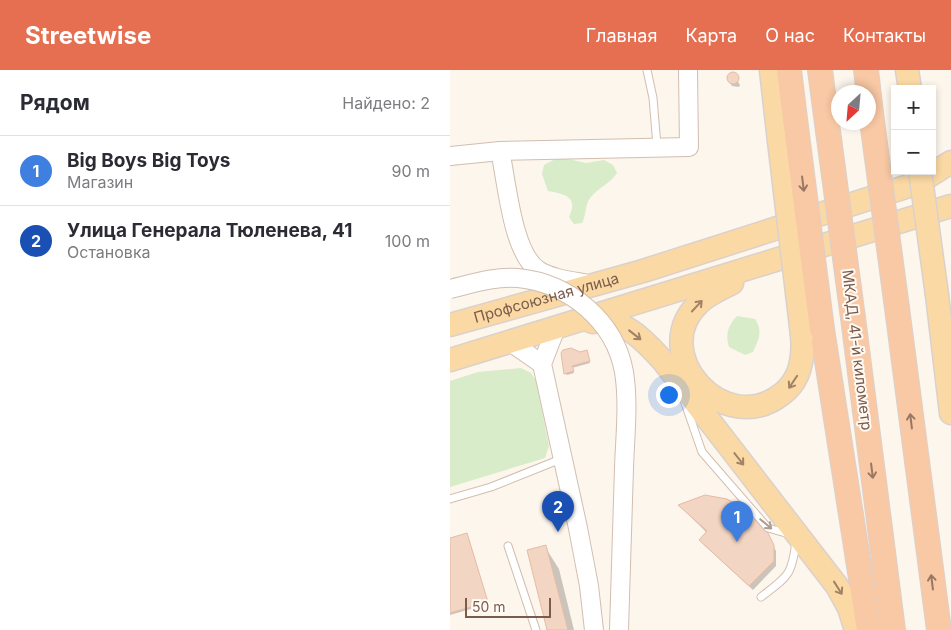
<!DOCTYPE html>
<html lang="ru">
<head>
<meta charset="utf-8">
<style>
	body { margin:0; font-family:Inter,sans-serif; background:#f2f2f3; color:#2b2b33 }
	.controls { position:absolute; right:15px; top:15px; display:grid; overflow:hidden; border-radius:0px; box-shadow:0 2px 8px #0003 }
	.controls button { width:45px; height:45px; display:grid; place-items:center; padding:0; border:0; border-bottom:1px solid #e1e1e2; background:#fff; color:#2b2b33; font:25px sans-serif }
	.compass { position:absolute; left:381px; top:15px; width:45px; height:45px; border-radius:50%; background:#fff; box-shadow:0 2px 8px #0003; rotate:206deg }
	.scale { position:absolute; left:15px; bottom:12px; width:86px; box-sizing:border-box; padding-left:5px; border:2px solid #7a5c4d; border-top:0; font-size:14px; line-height:18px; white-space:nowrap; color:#7a5c4d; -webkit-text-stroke:4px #fffaf3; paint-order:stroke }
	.you { position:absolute; left:218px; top:324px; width:18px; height:18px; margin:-12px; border:4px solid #fff; border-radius:50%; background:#1a73e8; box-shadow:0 0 0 8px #1a73e833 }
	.badge { display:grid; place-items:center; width:32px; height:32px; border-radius:50%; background:#e76f51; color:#fff; font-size:16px; font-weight:700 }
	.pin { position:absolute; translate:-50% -41px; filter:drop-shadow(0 1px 2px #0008) }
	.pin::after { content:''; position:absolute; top:26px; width:18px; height:15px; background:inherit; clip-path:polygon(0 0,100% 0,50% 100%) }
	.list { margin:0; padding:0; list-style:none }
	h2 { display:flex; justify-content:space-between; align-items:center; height:65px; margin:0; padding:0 20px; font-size:21px }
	h2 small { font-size:16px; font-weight:400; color:#7c7c81 }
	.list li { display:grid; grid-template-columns:32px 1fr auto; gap:15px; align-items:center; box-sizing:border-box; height:70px; padding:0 20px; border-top:1px solid #e1e1e2 }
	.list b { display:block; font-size:19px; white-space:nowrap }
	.list p { margin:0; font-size:16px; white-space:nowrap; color:#7c7c81 }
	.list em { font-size:16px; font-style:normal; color:#7c7c81 }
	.map { position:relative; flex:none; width:501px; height:560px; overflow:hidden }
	header { display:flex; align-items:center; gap:30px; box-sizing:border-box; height:70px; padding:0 25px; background:#e76f51; color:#fff }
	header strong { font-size:24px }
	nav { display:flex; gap:28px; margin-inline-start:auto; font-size:18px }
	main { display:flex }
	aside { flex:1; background:#fff }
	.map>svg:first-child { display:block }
</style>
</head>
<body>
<header>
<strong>Streetwise</strong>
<nav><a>Главная</a><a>Карта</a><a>О нас</a><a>Контакты</a></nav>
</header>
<main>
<aside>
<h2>Рядом<small>Найдено: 2</small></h2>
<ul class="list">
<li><span class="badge" style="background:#3f7fe0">1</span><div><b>Big Boys Big Toys</b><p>Магазин</p></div><em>90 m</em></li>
<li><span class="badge" style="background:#1a4fb4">2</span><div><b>Улица Генерала Тюленева, 41</b><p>Остановка</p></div><em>100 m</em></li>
</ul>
</aside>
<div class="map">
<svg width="501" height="560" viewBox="0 0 501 560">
	<rect width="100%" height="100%" fill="#fdf6ec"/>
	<!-- green -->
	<g fill="#d8ecc9">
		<path d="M 109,87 L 136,93 L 154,90 L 163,95 L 167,103 C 160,114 149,117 141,127 C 134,135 137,144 132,153 L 124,154 L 119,147 C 129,126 114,124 98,121 L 92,104 L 94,95 Z"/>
		<path d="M 287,246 L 305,249 C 313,262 309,269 303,282 L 295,285 L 279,277 C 275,265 278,255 287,246 Z"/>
		<polygon points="71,298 81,303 86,311 99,376 95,388 0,417 0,311 28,302"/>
	</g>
	<!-- shadow -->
	<g fill="#0003">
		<polygon points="280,4 283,4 287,10 290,15 289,17 282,16 279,11"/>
		<polygon points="130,283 137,283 140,293 122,298 124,303 117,305 116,304"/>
		<polygon points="230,436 317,464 326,481 326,496 303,520 254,475 251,470 257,463"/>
		<polygon points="18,467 38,534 0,545 0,470"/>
		<polygon points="95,477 109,499 124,560 98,560"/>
	</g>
	<!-- building -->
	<g fill="#f3d5c3" stroke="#e6bba3">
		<circle cx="283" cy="8" r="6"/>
		<polygon points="121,278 130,282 137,280 140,291 122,296 124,301 114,304 111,283 113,280"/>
		<polygon points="255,425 277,429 294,438 318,463 324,475 324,491 299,516 249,470 257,461 228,435"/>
		<polygon points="17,463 38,532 0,543 0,468"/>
		<polygon points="96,475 118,560 97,560 77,480"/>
	</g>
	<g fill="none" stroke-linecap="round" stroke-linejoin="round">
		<defs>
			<g id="service">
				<polyline points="197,0 203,28 207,76"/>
				<polyline points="235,333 252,382 318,458 339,464"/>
				<polyline points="0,429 41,417 111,389"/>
				<polyline points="58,476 86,560"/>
				<path d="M 311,527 C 338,506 342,506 346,471"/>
			</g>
			<g id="tertiary">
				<path d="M 50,81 C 57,112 62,182 88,200 C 102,209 123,211 139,214"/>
				<polyline points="0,86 50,81 239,77 238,0"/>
				<polyline points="106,258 92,294 128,458 139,516 144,560"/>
				<polyline points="60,272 92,294"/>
				<polyline points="169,560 174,398"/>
			</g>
			<g id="primary">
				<polyline points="321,0 329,71"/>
				<polyline points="457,0 460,19"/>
				<path d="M 282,213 C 271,219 258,224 249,233 C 196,283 274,370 332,324 C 351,310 354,287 352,265"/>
				<polyline points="487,225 501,343"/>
				<path d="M 142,252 C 173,246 195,271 214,292 L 387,516 L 399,538 L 406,560"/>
				<path id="s1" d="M 0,255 L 193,201 L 468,113 L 501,92"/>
				<polyline points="0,290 501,136"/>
			</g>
			<g id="trunk">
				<polyline points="339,0 347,65"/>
				<polyline points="370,0 378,61"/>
				<polyline points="416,0 422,51"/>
				<polyline points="447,238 489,560"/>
				<polyline points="403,248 443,560"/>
				<polyline points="372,259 419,560"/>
			</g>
		</defs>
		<!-- service casing -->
		<use href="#service" stroke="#d1beb0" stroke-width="9"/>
		<!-- tertiary casing -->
		<use href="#tertiary" stroke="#d1beb0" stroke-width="20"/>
		<!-- primary casing -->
		<use href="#primary" stroke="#dad1cd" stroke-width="25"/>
		<!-- trunk casing -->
		<use href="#trunk" stroke="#dad1cd" stroke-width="26"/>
		<!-- service -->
		<use href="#service" stroke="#fff" stroke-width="7"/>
		<!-- tertiary -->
		<use href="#tertiary" stroke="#fff" stroke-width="18"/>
		<!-- primary -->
		<use href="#primary" stroke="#fbd9a5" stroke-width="22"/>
		<!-- trunk -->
		<use href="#trunk" stroke="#f9c8a4" stroke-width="24"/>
		<defs>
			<path id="tertiary-bridge" d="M 0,219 C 21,214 45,206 68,208 C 119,213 165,251 174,302 C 179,333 175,367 174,398"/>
			<g id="primary-bridge">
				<polyline points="329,71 352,265"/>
				<polyline points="470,101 487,225"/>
			</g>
			<g id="trunk-bridge">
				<polyline points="422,51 447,238"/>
				<polyline points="378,61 403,248"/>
				<polyline points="347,65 372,259"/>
			</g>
		</defs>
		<!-- tertiary-bridge casing -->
		<use href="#tertiary-bridge" stroke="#d1beb0" stroke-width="20" stroke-linecap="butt"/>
		<!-- primary-bridge casing -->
		<use href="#primary-bridge" stroke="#dad1cd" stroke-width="25" stroke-linecap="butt"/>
		<!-- trunk-bridge casing -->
		<use href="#trunk-bridge" stroke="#dad1cd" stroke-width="26" stroke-linecap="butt"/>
		<!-- tertiary-bridge -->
		<use href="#tertiary-bridge" stroke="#fff" stroke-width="18"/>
		<!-- primary-bridge -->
		<use href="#primary-bridge" stroke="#fbd9a5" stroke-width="22"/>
		<!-- trunk-bridge -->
		<use href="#trunk-bridge" stroke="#f9c8a4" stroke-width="24"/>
	</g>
	<!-- one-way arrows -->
	<defs><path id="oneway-shaft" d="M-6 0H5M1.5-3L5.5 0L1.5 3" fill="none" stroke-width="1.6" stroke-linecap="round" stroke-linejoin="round" transform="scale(1.25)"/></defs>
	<g stroke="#9a7763">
		<use href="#oneway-shaft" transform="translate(353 114) rotate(83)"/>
		<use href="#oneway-shaft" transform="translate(461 351) rotate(-97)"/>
		<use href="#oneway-shaft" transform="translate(422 401) rotate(83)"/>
		<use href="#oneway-shaft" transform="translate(482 512) rotate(-97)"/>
	</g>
	<g stroke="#a18267">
		<use href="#oneway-shaft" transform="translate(247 236) rotate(-47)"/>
		<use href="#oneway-shaft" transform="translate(185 265) rotate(38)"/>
		<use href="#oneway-shaft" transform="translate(343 312) rotate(124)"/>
		<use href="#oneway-shaft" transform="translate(289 389) rotate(52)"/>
		<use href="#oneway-shaft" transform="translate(388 518) rotate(58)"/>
	</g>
	<use stroke="#af9d94" href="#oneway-shaft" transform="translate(316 454) rotate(40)"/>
	<g text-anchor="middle" stroke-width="4" stroke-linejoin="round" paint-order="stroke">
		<!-- street labels -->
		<g font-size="15" fill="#7a5c4d" stroke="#fffaf3">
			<text dy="5" stroke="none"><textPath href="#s1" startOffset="100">Профсоюзная улица</textPath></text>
			<text transform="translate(407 280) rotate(83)" y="5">МКАД, 41-й километр</text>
		</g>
	</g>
</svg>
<div class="controls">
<button>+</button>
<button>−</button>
</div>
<svg class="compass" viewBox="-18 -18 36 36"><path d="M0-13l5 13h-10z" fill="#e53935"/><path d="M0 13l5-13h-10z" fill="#7c7c81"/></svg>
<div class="scale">50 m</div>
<div class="you"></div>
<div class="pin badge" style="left:287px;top:472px;background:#3f7fe0">1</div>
<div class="pin badge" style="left:108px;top:462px;background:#1a4fb4">2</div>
</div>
</main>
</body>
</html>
